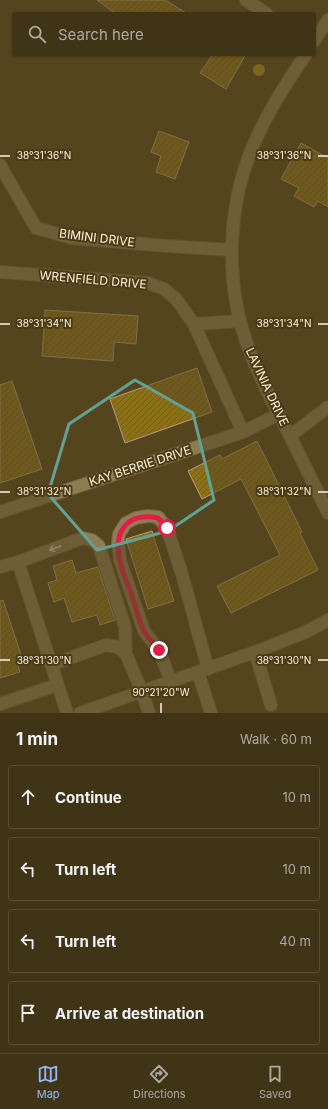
<!DOCTYPE html>
<html lang="en">
<head>
<meta charset="utf-8">
<style>
	body { margin:0; font-family:Inter,sans-serif; background:#473c20; color:#f1f3f6 }
	.stop { position:absolute; width:12px; height:12px; margin:-9px; border:3px solid #e11d48; border-radius:50%; background:#fff }
	.stop.end { background:#e11d48; border-color:#fff; box-shadow:0 1px 4px #0008 }
	.list { margin:0; padding:0; list-style:none }
	h2 { display:flex; justify-content:space-between; align-items:center; height:52px; margin:0; padding:0 16px; font-size:17px }
	h2 small { font-size:13px; font-weight:400; color:#aeaaa1 }
	.list li { display:grid; grid-template-columns:26px 1fr auto; gap:12px; align-items:center; box-sizing:border-box; height:64px; margin:0 8px 8px; padding:0 8px; border:1px solid #594f36; border-radius:4px }
	.list b { display:block; font-size:15px; white-space:nowrap }
	.list em { font-size:13px; font-style:normal; color:#aeaaa1 }
	.icon { flex:none; width:22px; height:22px; fill:none; stroke:currentColor; stroke-width:2; stroke-linecap:round; stroke-linejoin:round }
	.map { position:relative; flex:none; width:328px; height:713px; overflow:hidden }
	.search { position:absolute; background:#403417; box-shadow:0 1px 3px #0004; left:12px; right:12px; top:12px; height:44px; display:flex; align-items:center; gap:10px; box-sizing:border-box; padding:0 14px; border-radius:4px; color:#aeaaa1; font-size:15px }
	.sheet { height:340px; background:#403417 }
	nav { display:flex; justify-content:space-around; align-items:center; box-sizing:border-box; height:56px; border-top:1px solid #594f36; background:#403417; font-size:11px; color:#aeaaa1 }
	nav a { display:grid; justify-items:center; gap:2px }
	nav .on { color:#99b5fd }
	.map>svg:first-child { display:block }
</style>
</head>
<body>
<div class="map">
<svg width="328" height="713" viewBox="0 0 328 713">
	<defs>
		<pattern id="building-hatch" width="6" height="6" patternUnits="userSpaceOnUse"><rect width="6" height="6" fill="#8d6f1a"/><path d="M-1 1l2-2M0 6l6-6M5 7l2-2" fill="none" stroke="#6c5c2e"/></pattern>
	</defs>
	<rect width="100%" height="100%" fill="#55451f"/>
	<!-- building -->
	<g fill="url(#building-hatch)" stroke="#b2a178">
		<polygon points="97,0 165,0 188,14 116,14"/>
		<polygon points="213,54 246,54 226,89 200,73"/>
		<polygon points="159,131 189,142 175,179 156,172 161,156 151,152"/>
		<polygon points="301,143 328,158 328,207 318,201 314,207 294,196 299,188 281,179"/>
		<polygon points="45,310 138,316 136,344 114,342 113,361 42,356"/>
		<polygon points="197,368 212,412 125,443 110,399"/>
		<polygon points="12,381 42,469 0,483 0,385"/>
		<polygon points="257,441 302,532 300,533 318,570 231,613 217,586 280,555 241,479 202,499 188,471 220,455 222,459"/>
		<polygon points="152,531 174,601 148,609 126,539"/>
		<polygon points="72,560 76,573 98,567 115,620 100,625 97,615 72,622 64,598 54,602 48,583 57,580 53,566"/>
		<polygon points="3,600 22,658 16,660 20,672 0,678 0,601"/>
	</g>
	<g fill="none" stroke-linecap="round" stroke-linejoin="round">
		<defs>
			<g id="minor">
				<polyline points="246,0 267,14"/>
				<polyline points="314,41 328,20"/>
				<path d="M 306,54 C 288,81 270,108 257,137 C 228,198 224,277 246,341 C 257,373 273,404 289,434 C 302,460 315,486 328,513"/>
				<polyline points="0,165 36,228 72,238 167,246 232,250"/>
				<polyline points="0,272 148,283 164,289 176,299 194,324 240,321"/>
				<polyline points="194,324 243,432"/>
				<polyline points="290,436 328,407"/>
				<polyline points="0,512 243,432 279,414"/>
				<polyline points="18,562 67,713"/>
				<polyline points="0,567 18,562 83,538 92,540 99,546 125,627 126,654 142,692 149,713"/>
				<polyline points="255,652 271,705"/>
				<polyline points="51,665 106,645 118,647 126,654"/>
				<polyline points="198,672 211,713"/>
				<polyline points="171,682 159,650 144,631 120,560 118,543 119,534 126,523 136,518 148,516 158,517 167,528 182,574 208,669"/>
				<polyline points="0,704 57,685"/>
				<polyline points="80,713 255,652 306,632 328,620"/>
			</g>
		</defs>
		<!-- minor casing -->
		<use href="#minor" stroke="#716340" stroke-width="14"/>
		<!-- minor -->
		<use href="#minor" stroke="#8d7d55" stroke-width="12"/>
	</g>
	<!-- trees -->
	<circle fill="#ae8a28" cx="259" cy="70" r="6"/>
	<!-- one-way arrows -->
	<defs><path id="oneway-shaft" d="M-6 0H5M1.5-3L5.5 0L1.5 3" fill="none" stroke-width="1.6" stroke-linecap="round" stroke-linejoin="round"/></defs>
	<use stroke="#dbd0b6" href="#oneway-shaft" transform="translate(55 548) rotate(160)"/>
	<g fill="none" stroke-linecap="round" stroke-linejoin="round">
		<!-- route -->
		<path stroke="#e11d48" stroke-width="5" d="M 159,650 C 154,644 148,638 144,631 C 138,619 135,605 131,593 C 127,582 122,572 120,561 C 113,531 127,512 158,518 L 167,528"/>
	</g>
	<!-- marked area -->
	<path d="M0 0H328V713H0ZM 135,380 L 193,413 L 214,500 L 168,531 L 97,550 L 48,494 L 69,424 Z" fill="#55451f" fill-opacity=".55" fill-rule="evenodd"/>
	<path fill="none" stroke="#62a296" stroke-width="3" stroke-linejoin="round" d="M 135,380 L 193,413 L 214,500 L 168,531 L 97,550 L 48,494 L 69,424 Z"/>
	<!-- ticks -->
	<path fill="none" stroke="#fdf4df" stroke-width="1.5" d="M 0,156 L 10,156M 318,156 L 328,156M 0,324 L 10,324M 318,324 L 328,324M 0,492 L 10,492M 318,492 L 328,492M 0,660 L 10,660M 318,660 L 328,660M 161,703 L 161,713"/>
	<g text-anchor="middle" stroke-width="4" stroke-linejoin="round" paint-order="stroke">
		<!-- street labels -->
		<g font-size="12" fill="#fdf4df" stroke="#4a3b13">
			<text transform="translate(97 238) rotate(7)" y="4">BIMINI DRIVE</text>
			<text transform="translate(93 280) rotate(5)" y="4">WRENFIELD DRIVE</text>
			<text transform="translate(267 387) rotate(65)" y="4">LAVINIA DRIVE</text>
			<text transform="translate(140 466) rotate(-18)" y="4">KAY BERRIE DRIVE</text>
		</g>
	</g>
	<g font-size="10" text-anchor="middle" fill="#fdf4df" stroke="#4a3b13" stroke-width="4" stroke-linejoin="round" paint-order="stroke">
		<text x="44" y="159">38°31'36"N</text>
		<text x="284" y="159">38°31'36"N</text>
		<text x="44" y="327">38°31'34"N</text>
		<text x="284" y="327">38°31'34"N</text>
		<text x="44" y="495">38°31'32"N</text>
		<text x="284" y="495">38°31'32"N</text>
		<text x="44" y="664">38°31'30"N</text>
		<text x="284" y="664">38°31'30"N</text>
		<text x="161" y="696">90°21'20"W</text>
	</g>
</svg>
<div class="stop" style="left:167px;top:528px"></div>
<div class="stop end" style="left:159px;top:650px"></div>
<div class="search"><svg class="icon" aria-label="search" viewBox="0 0 24 24"><circle cx="10" cy="10" r="6"/><path d="M15 15l6 6"/></svg>Search here</div>
</div>
<section class="sheet">
<h2>1 min<small>Walk · 60 m</small></h2>
<ul class="list">
<li><svg class="icon" aria-label="ahead" viewBox="0 0 24 24"><path d="M12 20V5M6 11l6-6 6 6"/></svg><div><b>Continue</b></div><em>10 m</em></li>
<li><svg class="icon" aria-label="left" viewBox="0 0 24 24"><path d="M17 20v-9H6M10 6l-5 5 5 5"/></svg><div><b>Turn left</b></div><em>10 m</em></li>
<li><svg class="icon" aria-label="left" viewBox="0 0 24 24"><path d="M17 20v-9H6M10 6l-5 5 5 5"/></svg><div><b>Turn left</b></div><em>40 m</em></li>
<li><svg class="icon" aria-label="arrive" viewBox="0 0 24 24"><path d="M6 21V4h12l-3 4 3 4H6"/></svg><div><b>Arrive at destination</b></div></li>
</ul>
</section>
<nav>
<a class="on"><svg class="icon" aria-label="map" viewBox="0 0 24 24"><path d="M3 6l6-2 6 2 6-2v14l-6 2-6-2-6 2zM9 4v14M15 6v14"/></svg>Map</a>
<a><svg class="icon" aria-label="directions" viewBox="0 0 24 24"><path d="M12 3l9 9-9 9-9-9zM9 14v-3h6M13 9l2 2-2 2"/></svg>Directions</a>
<a><svg class="icon" aria-label="saved" viewBox="0 0 24 24"><path d="M7 4h10v16l-5-4-5 4z"/></svg>Saved</a>
</nav>
</body>
</html>
